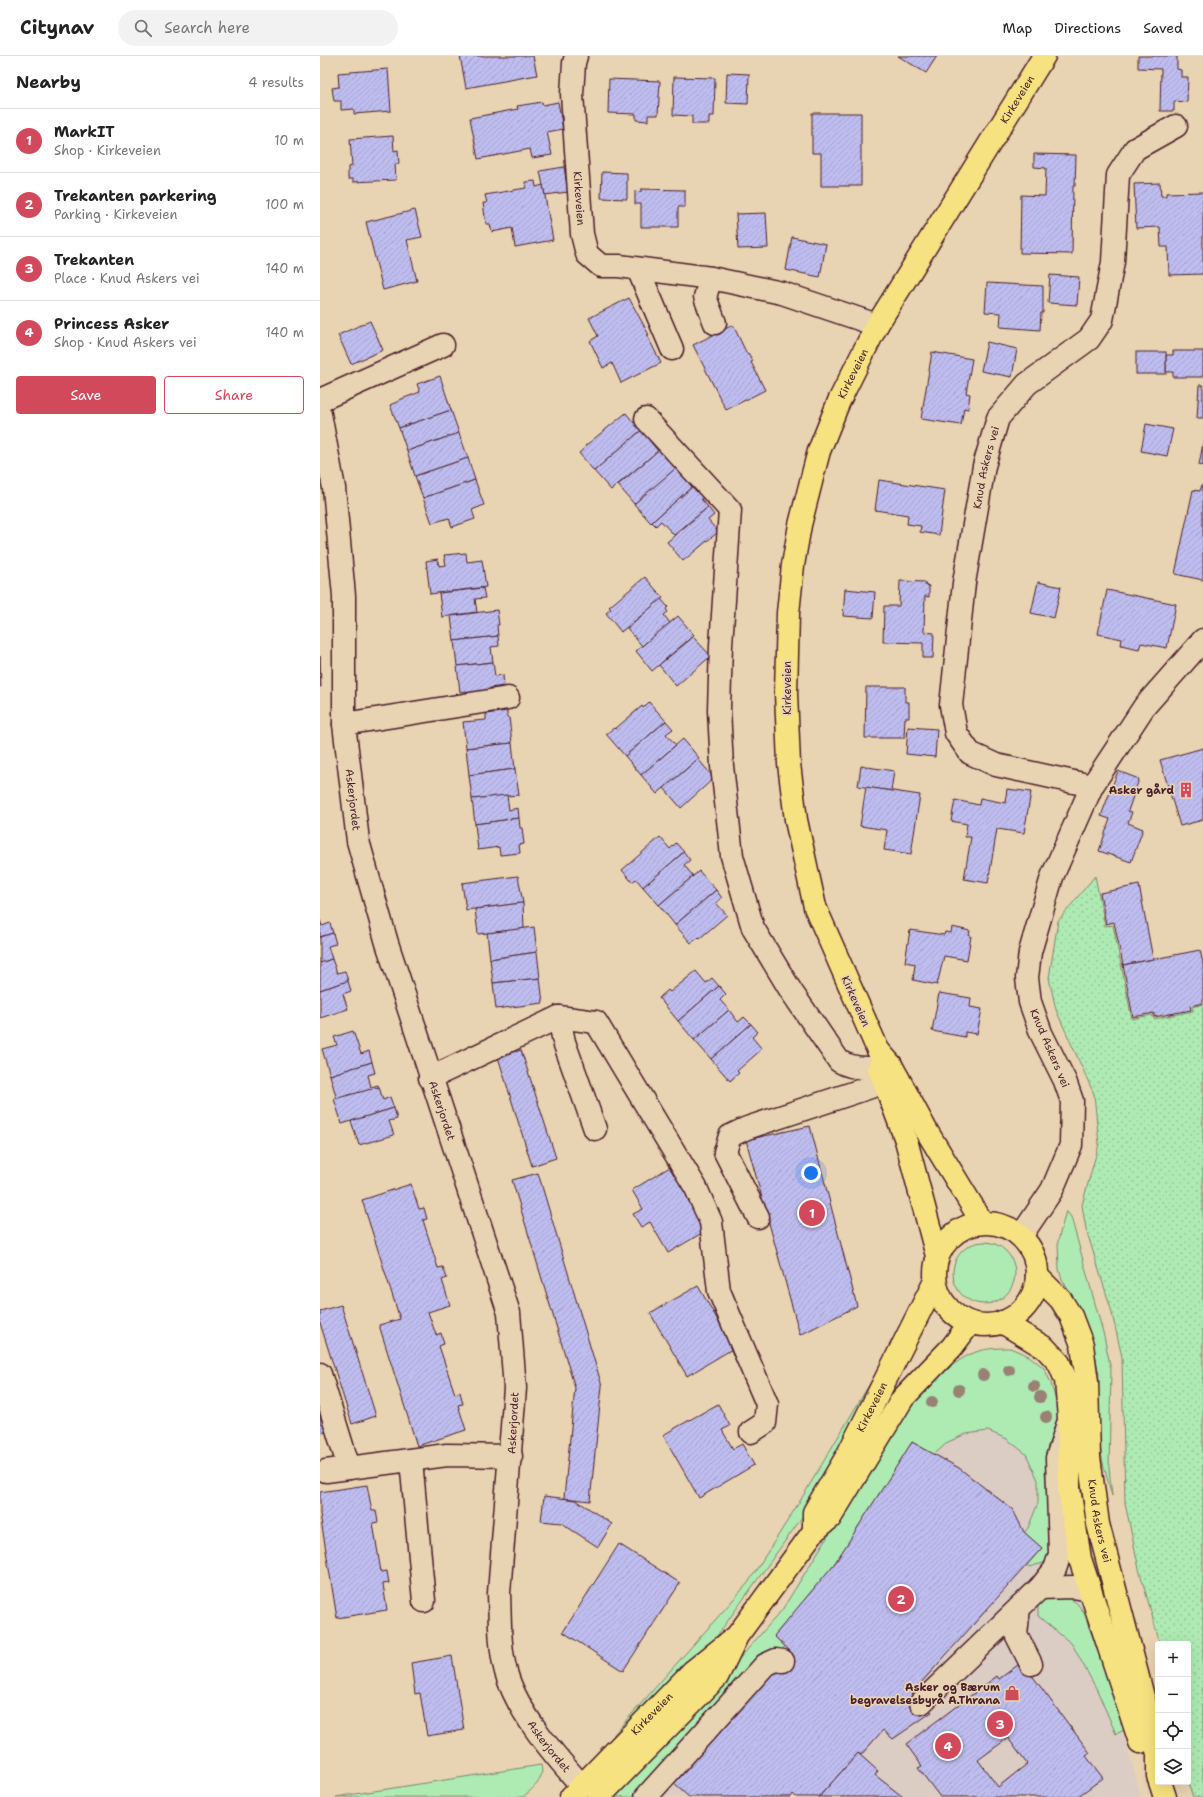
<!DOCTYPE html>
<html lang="en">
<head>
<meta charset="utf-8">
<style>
	body { margin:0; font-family:"Shantell Sans",sans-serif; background:#f2f2f2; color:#222 }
	.controls { position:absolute; right:12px; bottom:12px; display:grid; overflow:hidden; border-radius:4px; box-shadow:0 4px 16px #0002 }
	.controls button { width:36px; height:36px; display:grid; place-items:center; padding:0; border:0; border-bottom:1px solid #e0e0e0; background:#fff; color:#222; font:20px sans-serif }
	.you { position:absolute; left:491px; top:1117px; width:14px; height:14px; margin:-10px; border:3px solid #fff; border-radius:50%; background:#1a73e8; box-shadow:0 0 0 6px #1a73e833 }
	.badge { display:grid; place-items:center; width:26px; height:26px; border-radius:50%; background:#d1495b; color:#fff; font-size:13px; font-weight:700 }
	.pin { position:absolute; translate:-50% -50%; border:2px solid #fff; box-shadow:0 1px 4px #0006 }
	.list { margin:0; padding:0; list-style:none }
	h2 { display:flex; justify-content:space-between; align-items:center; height:52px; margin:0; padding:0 16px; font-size:17px }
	h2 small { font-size:13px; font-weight:400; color:#767676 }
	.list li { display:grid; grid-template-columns:26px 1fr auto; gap:12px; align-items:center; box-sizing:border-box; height:64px; padding:0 16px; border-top:1px solid #e0e0e0 }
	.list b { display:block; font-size:15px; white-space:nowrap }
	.list p { margin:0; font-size:13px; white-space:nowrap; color:#767676 }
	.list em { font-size:13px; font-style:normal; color:#767676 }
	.actions { display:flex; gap:8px; padding:12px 16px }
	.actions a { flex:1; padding:9px 0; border:1px solid #d1495b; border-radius:4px; text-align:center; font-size:14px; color:#d1495b }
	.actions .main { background:#d1495b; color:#fff }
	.icon { flex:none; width:22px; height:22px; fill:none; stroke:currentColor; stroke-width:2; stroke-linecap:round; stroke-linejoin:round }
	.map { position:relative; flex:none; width:883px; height:1741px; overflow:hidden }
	header { display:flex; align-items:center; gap:24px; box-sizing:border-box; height:56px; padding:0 20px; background:#fff; border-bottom:1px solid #e0e0e0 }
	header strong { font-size:19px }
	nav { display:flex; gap:22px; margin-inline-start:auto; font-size:14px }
	.search { width:280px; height:36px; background:#f2f2f2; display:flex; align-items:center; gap:10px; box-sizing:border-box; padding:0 14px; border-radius:22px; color:#767676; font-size:15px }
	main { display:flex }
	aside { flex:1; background:#fff }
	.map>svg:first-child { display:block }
</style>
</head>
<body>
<header>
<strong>Citynav</strong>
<div class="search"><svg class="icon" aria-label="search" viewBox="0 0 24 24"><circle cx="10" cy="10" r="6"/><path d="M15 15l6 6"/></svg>Search here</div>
<nav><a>Map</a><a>Directions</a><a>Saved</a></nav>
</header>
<main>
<aside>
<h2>Nearby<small>4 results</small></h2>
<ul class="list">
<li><span class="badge">1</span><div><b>MarkIT</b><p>Shop · Kirkeveien</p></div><em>10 m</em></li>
<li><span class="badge">2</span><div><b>Trekanten parkering</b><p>Parking · Kirkeveien</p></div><em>100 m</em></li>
<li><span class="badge">3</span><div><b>Trekanten</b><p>Place · Knud Askers vei</p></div><em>140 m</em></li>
<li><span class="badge">4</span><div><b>Princess Asker</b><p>Shop · Knud Askers vei</p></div><em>140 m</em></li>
</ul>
<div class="actions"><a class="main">Save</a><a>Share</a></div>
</aside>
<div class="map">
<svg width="883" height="1741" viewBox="0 0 883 1741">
	<defs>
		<pattern id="park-dots" width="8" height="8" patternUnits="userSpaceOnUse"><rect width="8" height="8" fill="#adebb3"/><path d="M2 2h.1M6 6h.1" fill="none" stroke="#96c99a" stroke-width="1.8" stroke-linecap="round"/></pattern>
		<pattern id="building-hatch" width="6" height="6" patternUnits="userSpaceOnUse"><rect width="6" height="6" fill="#bebdef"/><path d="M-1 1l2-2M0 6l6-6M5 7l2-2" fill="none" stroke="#a5a2cd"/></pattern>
	</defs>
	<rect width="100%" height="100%" fill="#e8d3b2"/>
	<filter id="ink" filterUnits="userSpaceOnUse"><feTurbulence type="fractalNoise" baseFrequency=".025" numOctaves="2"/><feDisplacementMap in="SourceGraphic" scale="8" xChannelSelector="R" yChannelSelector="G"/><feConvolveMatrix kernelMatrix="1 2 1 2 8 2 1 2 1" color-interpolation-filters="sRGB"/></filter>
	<g filter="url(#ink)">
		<!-- built -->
		<polygon fill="#dbccc4" points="676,1291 697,1295 821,1741 310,1741 375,1675 462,1554 537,1424 623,1312"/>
		<!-- green -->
		<g fill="#adebb3" stroke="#7c856f">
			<polygon points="746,1155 751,1161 784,1280 791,1314 789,1412 792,1440 782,1403 777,1367 779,1319 774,1292 760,1256 742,1223 739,1213 738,1185"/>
			<circle cx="664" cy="1217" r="31"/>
			<polygon points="574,1287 524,1389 483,1460 389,1591 286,1692 295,1677 428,1527 480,1445"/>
			<path d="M 690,1292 L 709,1300 L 724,1312 L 731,1327 L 738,1353 L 740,1376 L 727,1403 L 725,1417 L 731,1474 L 730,1501 L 723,1507 L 709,1511 L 702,1501 L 701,1481 L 708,1472 L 718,1447 L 718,1424 L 706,1398 L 687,1383 L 668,1375 L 646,1378 L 628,1386 L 551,1455 L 502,1525 L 456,1582 L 465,1590 L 462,1594 L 441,1602 L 378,1675 L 314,1741 L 289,1741 L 354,1677 L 462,1554 L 582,1361 C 601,1339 628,1306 656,1296 C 667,1292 679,1292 690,1292 Z"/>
			<path d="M 735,1539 C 751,1542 755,1543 764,1557 L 806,1673 L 796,1678 L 777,1634 L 752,1588 L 718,1560 L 718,1545 Z"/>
			<path d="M 221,1709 C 225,1724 213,1732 203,1741 L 16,1741 Z"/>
		</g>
		<!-- park -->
		<polygon fill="url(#park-dots)" stroke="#7c856f" points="775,820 785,870 793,869 812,963 832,959 834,963 873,955 872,951 883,948 883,1741 873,1741 868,1726 868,1588 840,1588 819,1513 805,1447 802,1301 791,1253 766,1173 762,1149 779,1088 774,1038 736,954 729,922 738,865"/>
		<!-- building -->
		<g fill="url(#building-hatch)" stroke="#4a1f2b" fill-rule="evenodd">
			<polygon points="140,0 213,0 217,19 146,32"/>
			<polygon points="578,0 617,0 606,17"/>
			<polygon points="818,0 857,0 857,13 861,14 861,21 868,21 867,46 854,45 854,55 840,55 841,13 818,12"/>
			<polygon points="68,13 71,55 34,58 34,53 21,54 21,45 14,45 12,32 19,31 18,17"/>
			<polygon points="407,17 429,18 428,48 406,47"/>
			<polygon points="354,21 395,22 394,60 389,60 389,68 372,68 372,60 353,59"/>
			<polygon points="289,23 340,25 338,59 328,59 328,65 316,64 316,58 288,57"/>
			<polygon points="222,46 223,49 238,46 243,73 227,76 232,99 212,102 210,93 158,103 150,62 198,53 197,50"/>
			<polygon points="492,57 541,57 541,130 501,130 501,97 492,97"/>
			<polygon points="73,80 74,95 78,94 79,108 75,108 76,124 33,126 33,123 28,123 28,111 32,110 30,83"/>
			<polygon points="714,98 756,99 755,130 753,130 752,198 700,197 701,139 725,140 726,112 714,111"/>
			<polygon points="244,111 248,136 225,139 220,115"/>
			<polygon points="282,116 307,117 307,143 281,142"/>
			<polygon points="215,125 216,131 223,129 233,184 195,191 192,172 172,176 170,168 166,168 163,147 167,147 165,139 206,132 205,126"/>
			<polygon points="840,127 841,140 846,140 846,137 883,136 883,218 849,219 848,191 841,191 840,171 816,172 814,128"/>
			<polygon points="321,133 365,134 365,151 358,151 358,171 321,171 321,148 315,148 315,135 321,136"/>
			<polygon points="95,154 102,181 87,184 97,225 63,234 46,166"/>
			<polygon points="446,157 448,192 418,193 416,158"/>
			<polygon points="472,181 506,188 500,221 466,214"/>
			<polygon points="730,219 759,221 757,249 728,247"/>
			<polygon points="667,227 723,230 723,257 721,257 720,274 680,271 681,257 665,256"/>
			<polygon points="309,242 329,279 327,279 341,307 301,327 292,307 283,312 270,285 278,280 269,262"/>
			<polygon points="50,265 63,294 31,308 18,279"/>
			<polygon points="413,269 427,298 428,297 433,305 431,306 445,334 406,354 373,289"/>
			<polygon points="667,286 697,293 692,321 661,315"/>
			<polygon points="853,295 883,295 883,321 853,321 853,316 846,316 846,299 853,299"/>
			<polygon points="612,296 652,303 646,337 650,338 648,353 644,352 641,369 601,363"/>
			<rect x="816" y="296" width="30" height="22"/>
			<polygon points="120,320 131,354 79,372 70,349 79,345 79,344 100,336 97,328"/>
			<polygon points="879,329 883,329 883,362 877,362"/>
			<polygon points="131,354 139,377 87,395 79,372"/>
			<polygon points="306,357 314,367 320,363 326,370 274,415 259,397 266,391 265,390"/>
			<polygon points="826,368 853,373 847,400 821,395"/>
			<polygon points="326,370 334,380 329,384 338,395 291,434 274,415"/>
			<polygon points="139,377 148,402 95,420 87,395"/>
			<polygon points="883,387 883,410 879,409"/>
			<polygon points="340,393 356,413 314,448 298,429"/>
			<polygon points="148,402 155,424 103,442 95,420"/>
			<polygon points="357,411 373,430 331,467 314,448"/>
			<polygon points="155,424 164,449 152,454 155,463 132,471 129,462 112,467 103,442"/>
			<polygon points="559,424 625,434 619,479 600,476 601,470 587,468 588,459 555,454"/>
			<polygon points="882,429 883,429 883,524 855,518 873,434 880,435"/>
			<polygon points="373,430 383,442 381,443 388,451 354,479 341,465 336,470 332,466"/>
			<polygon points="388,451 394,459 388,464 398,476 363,505 347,486"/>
			<polygon points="146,497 147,506 162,504 166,531 110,538 106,505 118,503 119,510 126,509 124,499"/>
			<polygon points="325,521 343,542 301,576 286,557 291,553 289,551"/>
			<polygon points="580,525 605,526 605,529 609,530 609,541 605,540 604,576 614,577 613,602 603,602 603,587 563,586 564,550 579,550"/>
			<polygon points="718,526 741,531 734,562 711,557"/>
			<polygon points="163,532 165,542 155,543 157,556 122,561 119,537"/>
			<polygon points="525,533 555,536 553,562 523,560"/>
			<polygon points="787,534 856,548 847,592 821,587 819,593 801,589 802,583 778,578"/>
			<polygon points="341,543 348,551 346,553 348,556 344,559 350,567 322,590 307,572"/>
			<polygon points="177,554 179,569 177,569 178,580 134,585 131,560"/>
			<polygon points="358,560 374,579 332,615 316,595"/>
			<polygon points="178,580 179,590 171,591 173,606 137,610 134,585"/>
			<polygon points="373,581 391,600 356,630 339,609"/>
			<polygon points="0,600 1,631 0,631"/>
			<polygon points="173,606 175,620 183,619 184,630 170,632 170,639 147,642 146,635 140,636 137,610"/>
			<polygon points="546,631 585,631 585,646 589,646 589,662 585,662 584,682 545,682"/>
			<polygon points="329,646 346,665 305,700 286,678 294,672 295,673 322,650 323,652"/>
			<polygon points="187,655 187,661 189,661 192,687 146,692 143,666 166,664 166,658"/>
			<polygon points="346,665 353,673 346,678 356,689 321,719 305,700"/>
			<polygon points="588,671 617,673 615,701 586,698"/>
			<polygon points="363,683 379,702 337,738 321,719"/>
			<polygon points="192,687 195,713 149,719 146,692"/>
			<polygon points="883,692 883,764 860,770 840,704"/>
			<polygon points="378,703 394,722 361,752 344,732"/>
			<polygon points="541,710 574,715 571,735 538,730"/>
			<polygon points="195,713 199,739 152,743 149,719"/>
			<polygon points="798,715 819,723 808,755 812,756 808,767 823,773 811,806 779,795 790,763 781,760"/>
			<polygon points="546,731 600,739 591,798 564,794 567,774 540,770"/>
			<polygon points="687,733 711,736 704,777 677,773 668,827 644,823 651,781 645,781 647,768 631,765 635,744 659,749 660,742 685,747"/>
			<polygon points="187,739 189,754 198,752 199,762 155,768 152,743"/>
			<polygon points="199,762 200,772 202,772 204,788 199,789 200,797 180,799 179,791 158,794 155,768"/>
			<polygon points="340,781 350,793 356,787 364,796 323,831 316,823 312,826 302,814"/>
			<polygon points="364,796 370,804 364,809 373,820 339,849 323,831"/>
			<polygon points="379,815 396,834 355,869 339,849"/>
			<polygon points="198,820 203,847 146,854 142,827"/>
			<polygon points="819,829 833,903 803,909 794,866 786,868 780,837"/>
			<polygon points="396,834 402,842 396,847 407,859 379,883 378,882 371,887 355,869"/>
			<polygon points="201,847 203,847 204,873 158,878 155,853"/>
			<polygon points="0,864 2,870 10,867 13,877 0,881"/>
			<polygon points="214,871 217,896 170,903 167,877"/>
			<polygon points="632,871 650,875 649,880 651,880 647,904 624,900 617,929 593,924 595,908 585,906 590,874 624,879 625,876 631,877"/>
			<polygon points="13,877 16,888 8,890 12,903 0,907 0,881"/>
			<polygon points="880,894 883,907 883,947 870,950 871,954 834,961 834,957 813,961 803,909"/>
			<polygon points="217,896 220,922 173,927 170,903"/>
			<polygon points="12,903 17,917 25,915 28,925 0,934 0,907"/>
			<polygon points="376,915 386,927 392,922 399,930 358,965 339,942 348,934 350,936"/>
			<polygon points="220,922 223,947 176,953 173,927"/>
			<polygon points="28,925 31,935 23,938 28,953 0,962 0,934"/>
			<polygon points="399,930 406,938 400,944 409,954 374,984 358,965"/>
			<polygon points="619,937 651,942 650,951 662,953 657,978 645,976 645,981 612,975"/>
			<polygon points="409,954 418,966 424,961 431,968 391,1003 374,984"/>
			<polygon points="431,968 438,976 432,981 442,993 417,1015 419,1017 410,1025 391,1003"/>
			<polygon points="33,975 41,998 49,995 52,1006 10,1019 2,993 17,989 14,981"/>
			<polygon points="201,994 236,1102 212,1110 178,1001"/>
			<polygon points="52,1006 55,1017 48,1019 51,1031 58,1029 59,1031 17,1044 10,1019"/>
			<polygon points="59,1031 63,1044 70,1041 74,1052 22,1068 14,1043"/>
			<polygon points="74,1052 77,1063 69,1065 74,1079 39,1089 31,1065"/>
			<polygon points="490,1070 537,1250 480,1279 426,1084"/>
			<polygon points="350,1111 387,1174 348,1197 330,1166 321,1171 313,1158 323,1153 312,1134"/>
			<polygon points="218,1117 282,1330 270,1445 244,1442 255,1332 192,1124"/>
			<polygon points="91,1128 99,1153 104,1152 107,1163 103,1164 118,1212 123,1211 127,1222 122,1224 130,1249 108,1256 116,1279 121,1277 124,1288 119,1290 135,1338 140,1336 143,1348 138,1349 146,1374 97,1390 59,1269 80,1263 42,1144"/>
			<polygon points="378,1230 414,1292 367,1320 330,1257"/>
			<polygon points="21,1249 56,1360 32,1368 0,1267 0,1255"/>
			<polygon points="398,1348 410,1370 402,1374 413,1393 422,1388 434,1409 379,1442 343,1379"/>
			<polygon points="0,1358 6,1376 0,1377"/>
			<polygon points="592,1386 639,1412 693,1454 704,1476 722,1492 591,1638 612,1656 573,1683 563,1674 541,1699 538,1697 499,1741 476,1741 473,1738 471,1741 369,1741 353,1727 471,1596 454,1580 515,1507"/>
			<polygon points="47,1429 52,1455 56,1455 58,1466 53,1467 61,1516 67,1515 69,1527 63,1528 67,1554 17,1562 0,1458 0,1436"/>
			<polygon points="224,1440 256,1444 292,1468 278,1491 241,1467 221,1465"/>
			<polygon points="299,1488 360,1527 303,1615 243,1576"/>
			<polygon points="132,1600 144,1674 107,1680 100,1637 95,1638 91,1607"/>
			<path d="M 702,1606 L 770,1697 L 766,1700 L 783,1722 L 757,1741 L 620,1741 L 598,1712 L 602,1710 L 586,1688 L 677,1620 L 679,1623 ZM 688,1682 L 707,1708 L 678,1731 L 658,1704 Z"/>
			<polygon points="538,1697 558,1715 555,1719 583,1741 499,1741"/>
		</g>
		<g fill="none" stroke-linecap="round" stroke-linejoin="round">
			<defs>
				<g id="minor">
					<path id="s1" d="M 256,0 L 254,7 L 252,38 L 262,178 L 267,198 L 281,210 L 299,210 L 391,222 L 462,237 L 557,269"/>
					<polyline points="318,213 352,293"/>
					<polyline points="391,222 385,241 395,267"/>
					<polyline points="0,344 123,289"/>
					<path id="s2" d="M 0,358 L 14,432 L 24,540 L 24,668 L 38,785 L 67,887 L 189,1257 L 195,1332 L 179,1537 C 180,1563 179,1590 186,1616 C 197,1656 235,1700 262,1730"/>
					<path d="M 326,363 L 410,454 L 401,589 L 399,654 L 402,710 L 412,800 L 433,872 L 471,935 L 519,1005 C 534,1014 554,1013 571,1009"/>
					<polyline points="24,668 188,642"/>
					<path id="s3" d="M 772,730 L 676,709 L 650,697 L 636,677 L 631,649 L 644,527 L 664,410 L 678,362 L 707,328 L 769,283 L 782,264 L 793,206 L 798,119 L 815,93 L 856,70"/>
					<polyline points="239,961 244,986 275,1073"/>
					<polyline points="110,1022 239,961 276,966 376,1132 391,1166 399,1235 447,1348 445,1367 431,1376"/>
					<polyline points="438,1161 405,1096 410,1080 427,1072 578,1022"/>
					<polyline points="701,1180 732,1134 751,1089 752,1045 745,1025 721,977 710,946 707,922 710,896 732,821 772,730 824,651 883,584"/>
					<polyline points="0,1318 29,1412"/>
					<polyline points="91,1404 104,1545"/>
					<polyline points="6,1415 127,1399 191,1400"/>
					<polyline points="720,1532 753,1531 770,1534"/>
					<polyline points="711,1608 696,1578 699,1552 720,1532 735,1513 740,1498 737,1402 747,1370"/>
					<polyline points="601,1647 699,1552"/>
					<polyline points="326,1741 445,1609 456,1604 463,1605"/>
				</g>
				<g id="major">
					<polyline points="559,1012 586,1084 617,1200"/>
					<path id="s4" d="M 662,1166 L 606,1074 L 571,1009 L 558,994 L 495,851 L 476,764 L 469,708 L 466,637 L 468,557 L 473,509 L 480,469 L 494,414 L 499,395 L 519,345 L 557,269 L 724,0"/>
					<circle cx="666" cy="1218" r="51"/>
					<path id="s5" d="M 717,1220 L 741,1244 L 751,1260 L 762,1289 L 767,1326 L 769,1401 L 778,1468 L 838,1698 L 838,1720"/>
					<polyline points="682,1266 725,1292 739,1307 746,1324 749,1363 749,1432 760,1503 820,1686"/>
					<path id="s6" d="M 494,1475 L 494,1456 L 527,1400 L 614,1227"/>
					<polyline points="840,1726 845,1741"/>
					<path id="s7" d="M 251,1741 L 373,1615 L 413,1583"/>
					<polyline points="279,1741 397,1621 417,1580 494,1475 510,1462 583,1342 632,1291 650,1267"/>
				</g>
			</defs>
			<!-- minor casing -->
			<use href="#minor" stroke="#4a1f2b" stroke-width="25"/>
			<!-- major casing -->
			<use href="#major" stroke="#4a1f2b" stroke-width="25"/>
			<!-- minor -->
			<use href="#minor" stroke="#e8d3b2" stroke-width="22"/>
			<!-- major -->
			<use href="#major" stroke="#f7e281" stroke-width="22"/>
		</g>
		<!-- trees -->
		<g fill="#998173">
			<circle cx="689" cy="1314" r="6"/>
			<circle cx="663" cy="1319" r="6"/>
			<circle cx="714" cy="1330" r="6"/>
			<circle cx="639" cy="1334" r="6"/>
			<circle cx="720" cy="1341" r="6"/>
			<circle cx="612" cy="1346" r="6"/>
			<circle cx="726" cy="1361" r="6"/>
		</g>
	</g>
	<!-- icons -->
	<defs>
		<symbol id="building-bare" viewBox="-9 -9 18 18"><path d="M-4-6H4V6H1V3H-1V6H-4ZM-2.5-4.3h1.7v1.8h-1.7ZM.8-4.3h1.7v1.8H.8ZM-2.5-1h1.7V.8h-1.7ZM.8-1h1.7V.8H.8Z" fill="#d1495b" stroke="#e8d3b2" stroke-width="2.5" paint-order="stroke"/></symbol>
		<symbol id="shop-bare" viewBox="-9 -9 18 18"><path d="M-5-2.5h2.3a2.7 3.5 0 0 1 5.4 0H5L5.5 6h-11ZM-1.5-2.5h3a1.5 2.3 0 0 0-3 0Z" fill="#d1495b" stroke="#e8d3b2" stroke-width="2.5" paint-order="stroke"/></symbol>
	</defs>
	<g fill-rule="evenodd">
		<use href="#building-bare" x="855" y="723" width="22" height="22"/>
		<use href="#shop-bare" x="681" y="1626" width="22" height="22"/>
	</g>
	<g text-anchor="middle" stroke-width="3.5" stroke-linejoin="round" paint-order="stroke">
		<!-- street labels -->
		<g font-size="11" fill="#4a1f2b" stroke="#e8d3b2">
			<text dy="4" stroke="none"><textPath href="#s4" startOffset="1224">Kirkeveien</textPath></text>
			<text dy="4" stroke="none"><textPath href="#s1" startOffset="143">Kirkeveien</textPath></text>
			<text dy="4" stroke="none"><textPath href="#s4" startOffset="904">Kirkeveien</textPath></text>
			<text dy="4" stroke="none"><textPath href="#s3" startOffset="420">Knud Askers vei</textPath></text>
			<text transform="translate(467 632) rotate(-90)" y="4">Kirkeveien</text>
			<text dy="4" stroke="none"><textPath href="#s2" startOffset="388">Askerjordet</textPath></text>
			<text transform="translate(536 945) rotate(66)" y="4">Kirkeveien</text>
			<text transform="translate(730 992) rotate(67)" y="4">Knud Askers vei</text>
			<text dy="4" stroke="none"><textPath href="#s2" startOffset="712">Askerjordet</textPath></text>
			<text dy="4" stroke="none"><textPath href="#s6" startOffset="139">Kirkeveien</textPath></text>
			<text transform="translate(193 1367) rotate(-87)" y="4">Askerjordet</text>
			<text dy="4" stroke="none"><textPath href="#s5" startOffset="261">Knud Askers vei</textPath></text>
			<text dy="4" stroke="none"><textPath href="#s7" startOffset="116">Kirkeveien</textPath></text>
			<text dy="4" stroke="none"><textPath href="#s2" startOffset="1372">Askerjordet</textPath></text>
		</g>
		<!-- poi labels -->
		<g font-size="11" font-weight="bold" fill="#4a1f2b" stroke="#e8d3b2" text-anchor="end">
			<text x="854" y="738">Asker gård</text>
			<text x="680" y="1635">Asker og Bærum<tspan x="680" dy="13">begravelsesbyrå A.Thrana</tspan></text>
		</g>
	</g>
</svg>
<div class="controls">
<button>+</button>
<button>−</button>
<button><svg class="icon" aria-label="locate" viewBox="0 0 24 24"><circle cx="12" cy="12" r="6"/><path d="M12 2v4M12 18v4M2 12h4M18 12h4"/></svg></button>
<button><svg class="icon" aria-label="layers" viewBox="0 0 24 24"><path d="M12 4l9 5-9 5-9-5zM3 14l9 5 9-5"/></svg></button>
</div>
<div class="you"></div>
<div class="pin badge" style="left:492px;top:1157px">1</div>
<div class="pin badge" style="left:581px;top:1543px">2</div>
<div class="pin badge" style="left:680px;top:1668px">3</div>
<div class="pin badge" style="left:628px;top:1690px">4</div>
</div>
</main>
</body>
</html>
